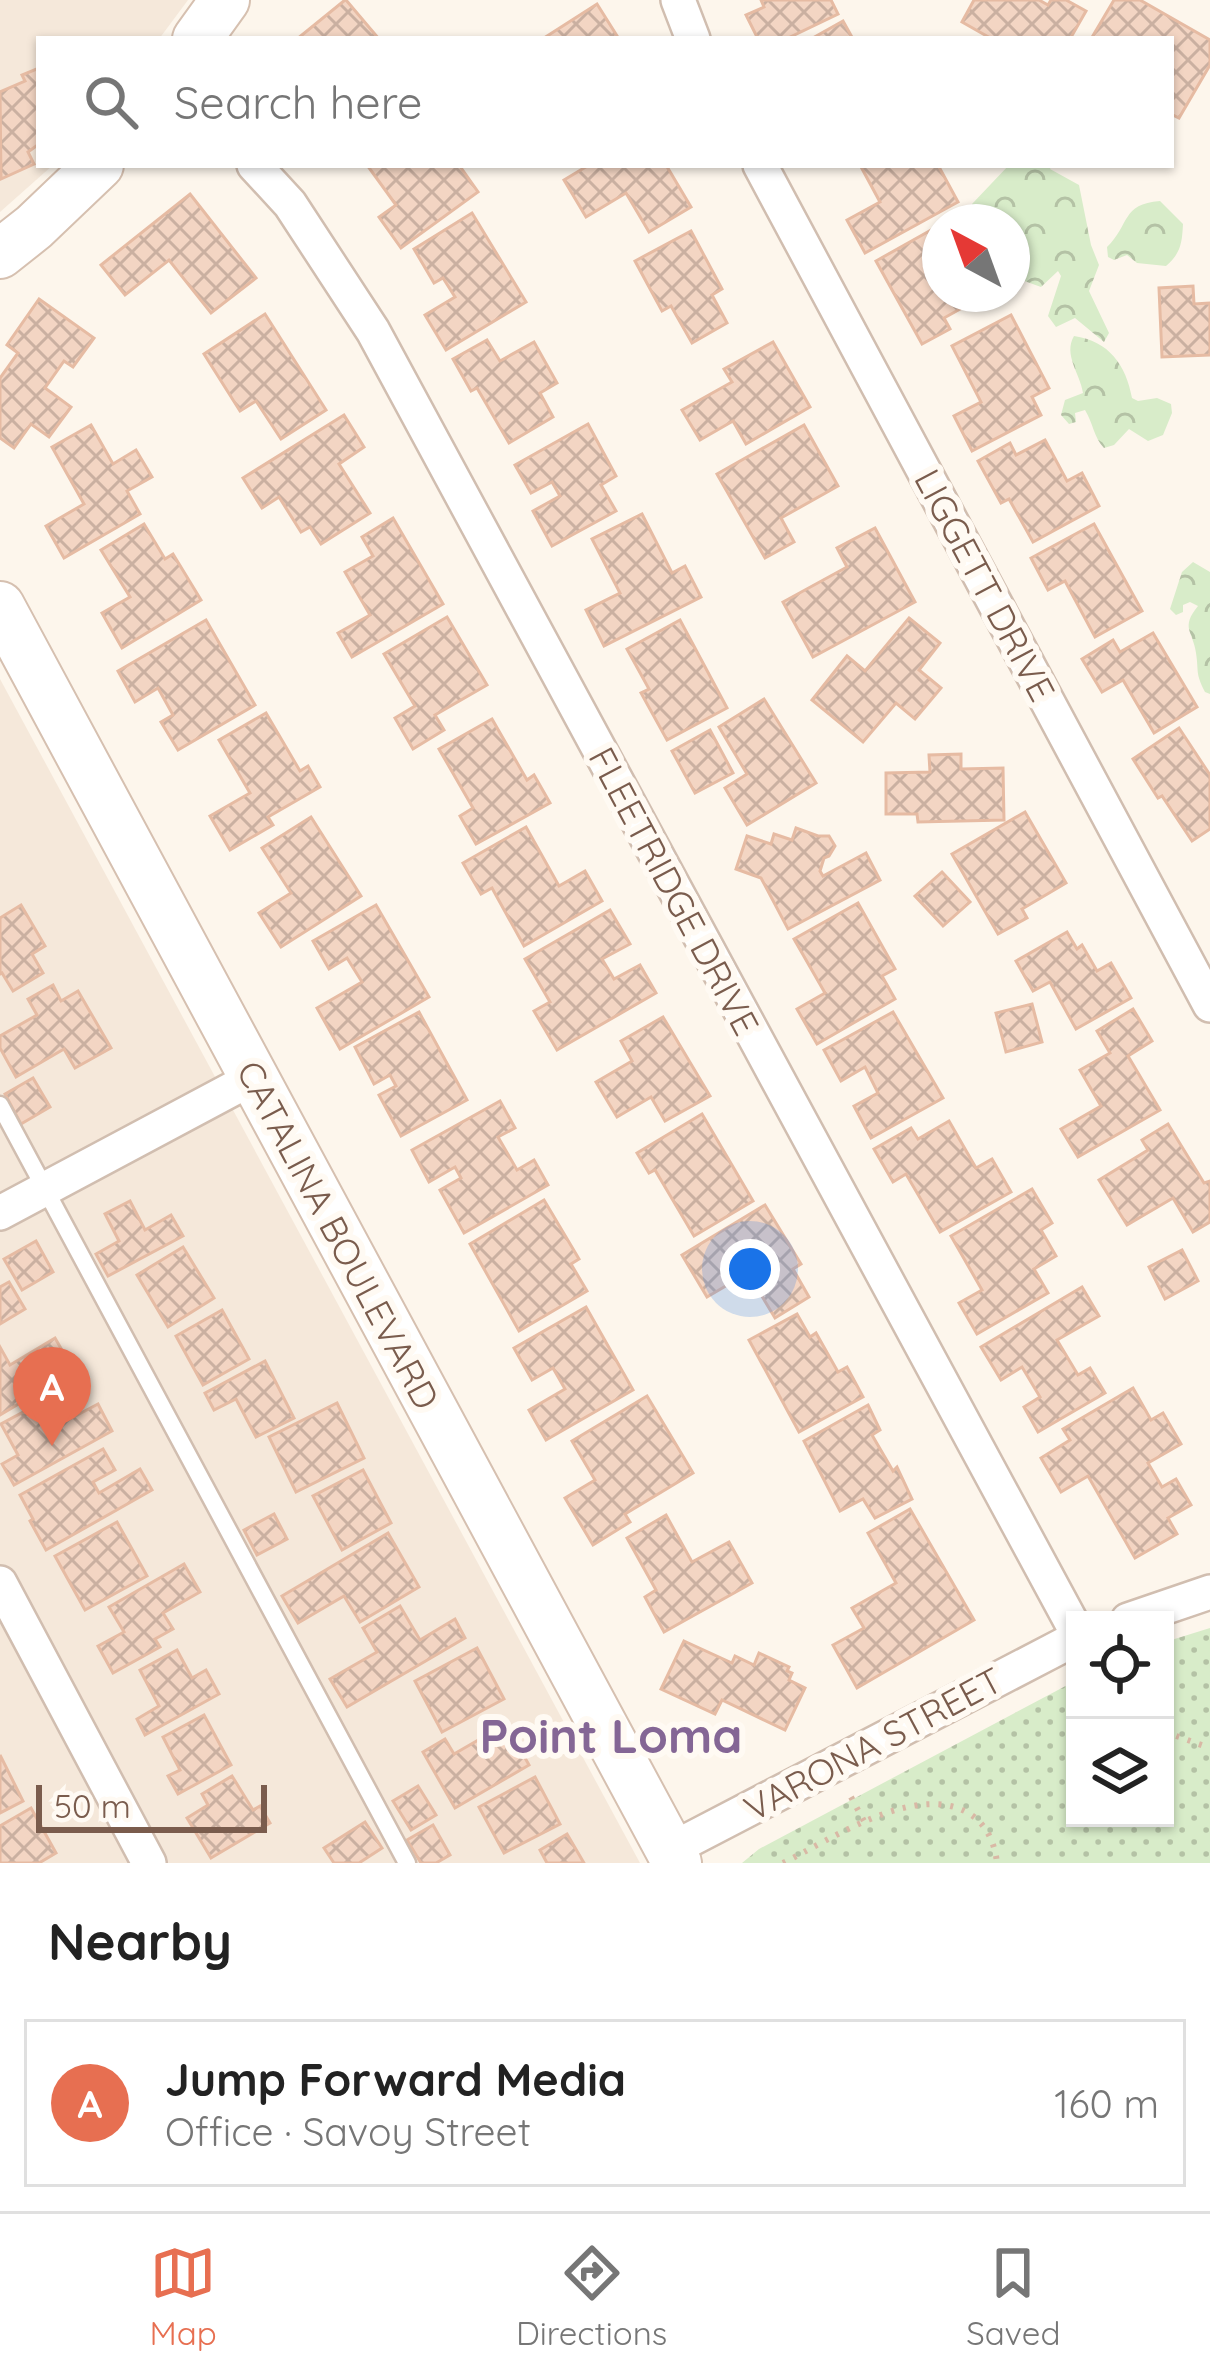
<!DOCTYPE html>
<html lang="en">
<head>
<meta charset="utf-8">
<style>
	body { margin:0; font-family:Quicksand,sans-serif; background:#f6f6f6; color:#222 }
	.controls { position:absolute; right:36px; bottom:36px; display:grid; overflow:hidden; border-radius:0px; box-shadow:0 3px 9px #0004 }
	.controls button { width:108px; height:108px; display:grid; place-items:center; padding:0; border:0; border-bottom:3px solid #e0e0e0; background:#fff; color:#222; font:60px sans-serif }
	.compass { position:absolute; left:922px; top:204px; width:108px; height:108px; border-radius:50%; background:#fff; box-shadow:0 3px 9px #0004; rotate:319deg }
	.scale { position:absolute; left:36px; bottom:30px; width:231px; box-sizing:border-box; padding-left:12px; border:6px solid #7a5c4d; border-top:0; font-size:33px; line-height:42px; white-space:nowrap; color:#7a5c4d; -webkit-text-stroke:9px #fffaf3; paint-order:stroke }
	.you { position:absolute; left:750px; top:1269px; width:42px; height:42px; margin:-30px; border:9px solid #fff; border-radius:50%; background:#1a73e8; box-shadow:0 0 0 18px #1a73e833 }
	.badge { display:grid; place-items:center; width:78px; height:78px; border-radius:50%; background:#e76f51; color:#fff; font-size:39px; font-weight:700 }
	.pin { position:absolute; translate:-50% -99px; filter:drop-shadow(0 3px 6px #0008) }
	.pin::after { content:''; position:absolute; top:63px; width:42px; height:36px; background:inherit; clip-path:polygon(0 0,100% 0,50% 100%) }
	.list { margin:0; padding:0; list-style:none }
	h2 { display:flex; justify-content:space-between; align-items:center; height:156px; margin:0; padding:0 48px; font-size:51px }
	h2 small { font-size:39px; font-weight:400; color:#767676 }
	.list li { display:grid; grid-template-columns:78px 1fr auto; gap:36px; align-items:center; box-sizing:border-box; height:168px; margin:0 24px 24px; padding:0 24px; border:3px solid #e0e0e0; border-radius:0px }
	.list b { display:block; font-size:45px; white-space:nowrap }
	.list p { margin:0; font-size:39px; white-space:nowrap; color:#767676 }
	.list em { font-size:39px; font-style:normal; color:#767676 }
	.icon { flex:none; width:66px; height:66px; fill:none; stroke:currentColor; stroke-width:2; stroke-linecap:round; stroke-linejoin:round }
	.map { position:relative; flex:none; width:1210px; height:1863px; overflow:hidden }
	.search { position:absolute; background:#fff; box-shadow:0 3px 9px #0004; left:36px; right:36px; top:36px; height:132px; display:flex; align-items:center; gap:30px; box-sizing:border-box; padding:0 42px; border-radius:0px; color:#767676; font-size:45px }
	.sheet { height:348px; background:#fff }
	nav { display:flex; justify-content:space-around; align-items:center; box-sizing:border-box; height:168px; border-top:3px solid #e0e0e0; background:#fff; font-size:33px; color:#767676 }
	nav a { display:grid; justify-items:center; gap:6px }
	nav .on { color:#e76f51 }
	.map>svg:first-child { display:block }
</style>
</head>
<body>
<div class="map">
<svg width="1210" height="1863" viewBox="0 0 1210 1863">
	<defs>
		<pattern id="forest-crowns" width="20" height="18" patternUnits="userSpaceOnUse" patternTransform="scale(3)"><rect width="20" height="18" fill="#d8ecc9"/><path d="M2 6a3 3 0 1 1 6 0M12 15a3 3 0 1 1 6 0" fill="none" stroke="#b4c2a5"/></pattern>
		<pattern id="park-dots" width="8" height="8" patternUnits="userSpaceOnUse" patternTransform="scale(3)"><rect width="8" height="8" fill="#d8ecc9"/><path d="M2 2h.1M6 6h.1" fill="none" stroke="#b4c2a5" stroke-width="1.8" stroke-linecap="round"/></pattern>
		<pattern id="building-cross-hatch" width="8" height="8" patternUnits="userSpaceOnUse" patternTransform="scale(3)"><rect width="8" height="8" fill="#f3d5c3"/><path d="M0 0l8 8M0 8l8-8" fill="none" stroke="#cab0a1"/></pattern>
	</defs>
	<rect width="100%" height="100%" fill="#fdf6ec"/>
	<!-- residential -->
	<g fill="#f5e8da">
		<polygon points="0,0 188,0 159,39 39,39 39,165 53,165 0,212"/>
		<polygon points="0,679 640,1863 0,1863"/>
	</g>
	<!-- forest -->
	<g fill="url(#forest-crowns)">
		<polygon points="1009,165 1052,165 1050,169 1079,185 1091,245 1099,265 1089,291 1109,333 1104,342 1075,318 1056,327 1048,316 1061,276 1058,271 1041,287 1013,277 1012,222 973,222 972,204"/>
		<path d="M 1160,201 L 1183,224 C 1182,243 1181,253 1166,266 L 1137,263 L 1127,255 L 1114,260 L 1108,257 L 1107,247 C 1130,225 1121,204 1160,201 Z"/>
		<path d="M 1074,336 C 1109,341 1126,365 1132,398 L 1138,401 L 1157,398 L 1171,404 L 1172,413 L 1163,435 L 1148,441 L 1129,429 L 1114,445 L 1104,448 C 1094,438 1093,423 1085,410 L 1075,413 L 1076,422 L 1069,424 L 1061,415 L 1065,400 L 1083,393 C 1080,373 1063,355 1074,336 Z"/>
		<path d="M 1193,562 L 1210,572 L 1210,694 L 1205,692 C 1195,672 1199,673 1196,653 C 1193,631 1180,628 1198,606 L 1190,602 L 1183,605 L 1183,612 L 1176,615 L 1170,609 L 1182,572 Z"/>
	</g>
	<!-- park -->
	<polygon fill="url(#park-dots)" points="1210,1628 1210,1863 742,1863 759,1849 1075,1681 1075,1818 1165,1818 1165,1642"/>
	<!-- building -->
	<g fill="url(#building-cross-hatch)" stroke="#e6bba3" stroke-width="3">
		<polygon points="346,0 379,39 297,39 345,0"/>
		<polygon points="761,0 831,0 838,14 786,39 758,39 746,15 764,7"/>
		<polygon points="974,0 1039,0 1048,5 1051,0 1066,0 1086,11 1070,39 992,39 962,22"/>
		<polygon points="1114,0 1140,0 1210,40 1210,65 1179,118 1171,114 1171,39 1091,39"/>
		<polygon points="597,4 619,39 545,39 544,38"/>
		<polygon points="843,21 853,39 811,39"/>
		<polygon points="39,68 39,144 28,152 34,164 1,179 0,92 25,81 22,75"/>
		<polygon points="367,165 459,165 478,192 401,248 379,217 396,205"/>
		<polygon points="589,165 666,165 691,207 649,232 626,193 586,217 564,180"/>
		<polygon points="860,165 938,165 958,202 865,253 847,220 880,202"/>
		<polygon points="190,194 256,278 211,313 169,260 125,295 101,265"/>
		<polygon points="472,213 526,302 446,350 425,315 455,297 443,278 434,283 414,249"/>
		<polygon points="940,225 940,294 987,294 944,318 950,329 922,344 876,261"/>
		<polygon points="691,231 722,289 712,295 727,323 692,343 671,306 662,311 635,261"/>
		<polygon points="1193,286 1194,304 1210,303 1210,355 1162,357 1159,288"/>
		<polygon points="39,299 94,338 73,367 64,361 45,388 71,407 49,437 31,424 14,448 0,438 0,378 18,353 7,345"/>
		<polygon points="265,314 326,410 281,439 256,401 240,411 204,354"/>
		<polygon points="1011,315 1049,388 1032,397 1041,415 972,451 954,416 981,402 952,346"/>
		<polygon points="487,340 500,361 534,342 557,383 540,393 553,417 509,443 477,388 471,391 453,359"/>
		<polygon points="773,342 810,407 746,444 733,421 700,440 682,410 732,382 724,369"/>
		<polygon points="344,415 364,447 339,464 370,513 321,544 310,527 301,532 279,497 262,508 243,478"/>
		<polygon points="588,424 616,476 601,485 616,511 552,546 533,511 560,496 552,482 531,493 515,465"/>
		<polygon points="91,425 113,464 136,450 152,477 127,491 140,514 64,558 46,526 84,504 52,447"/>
		<polygon points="804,425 838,486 781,518 794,542 765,558 717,474"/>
		<polygon points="1045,440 1067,481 1082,473 1099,506 1033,542 1009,499 1001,503 978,461 1010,443 1016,455"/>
		<polygon points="642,514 672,573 685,566 701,597 604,646 586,610 620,593 592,539"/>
		<polygon points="393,518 443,604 352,657 338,633 370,615 345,572 373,556 362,537"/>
		<polygon points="144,524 165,559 173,554 201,600 122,648 102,613 130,597 101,550"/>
		<polygon points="1094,524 1142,611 1095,637 1065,581 1048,590 1031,558"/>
		<polygon points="875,528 915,602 813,657 783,602 847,567 837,548"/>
		<polygon points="447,617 487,685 435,715 444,730 413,749 395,718 415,706 384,654"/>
		<polygon points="909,618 940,643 919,670 941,688 915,719 896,703 863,742 812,700 847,656 865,671"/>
		<polygon points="206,620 255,705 178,750 161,722 173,715 158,688 135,702 118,671"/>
		<polygon points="680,620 727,708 667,740 641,693 649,689 627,649"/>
		<polygon points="1153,633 1197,707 1154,733 1123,680 1102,692 1082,659 1113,640 1120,652"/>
		<polygon points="764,699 816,783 747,825 725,788 747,774 719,727"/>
		<polygon points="266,713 300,771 308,766 320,787 268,817 273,825 230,850 210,816 250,793 219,740"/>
		<polygon points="492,719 527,780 534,775 550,803 476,844 460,816 473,808 439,749"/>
		<polygon points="1179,728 1210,775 1210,829 1192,841 1162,796 1158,798 1133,759"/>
		<polygon points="710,730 733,773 695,793 672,751"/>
		<polygon points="961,754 961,769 1003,768 1004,820 918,822 917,814 886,814 886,773 930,772 929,755"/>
		<polygon points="1025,812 1066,883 1022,909 1027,918 998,934 952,854"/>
		<polygon points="311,817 361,896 281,947 259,913 291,893 262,848"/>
		<polygon points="526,827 559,886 585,871 602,901 524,946 492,888 481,894 463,863"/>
		<polygon points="796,828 818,836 829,836 835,846 829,856 824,858 820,871 823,876 866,853 880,880 788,929 761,878 736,869 747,836 771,844 774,834 792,840"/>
		<polygon points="942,872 970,902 943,926 915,896"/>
		<polygon points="858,903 895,969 882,976 895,999 817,1044 797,1009 825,993 794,939"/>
		<polygon points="21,905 45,946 32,954 43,973 13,991 2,973 0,974 0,918"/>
		<polygon points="376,905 429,997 340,1049 317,1008 362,982 347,958 329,969 313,941"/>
		<polygon points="610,910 630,944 602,959 614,979 640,965 656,993 557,1050 534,1011 550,1002 525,959"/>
		<polygon points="1067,932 1077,949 1082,945 1097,971 1111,963 1131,998 1076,1029 1050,982 1033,991 1016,961"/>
		<polygon points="53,985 61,1001 78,991 111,1048 75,1068 64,1049 16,1077 0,1048 0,1036 37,1015 28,999"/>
		<polygon points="1032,1004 1042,1042 1006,1052 996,1013"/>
		<polygon points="1133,1009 1152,1041 1128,1056 1160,1110 1078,1157 1061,1129 1101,1106 1080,1070 1110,1053 1097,1031"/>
		<polygon points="419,1012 467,1100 401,1136 379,1095 396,1086 390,1075 374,1084 355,1047"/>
		<polygon points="893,1012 943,1098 871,1138 854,1106 878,1093 865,1067 841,1081 824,1050"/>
		<polygon points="663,1017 710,1096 665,1121 651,1097 617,1117 596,1082 632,1061 621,1041"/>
		<polygon points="33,1078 50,1107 21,1124 5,1094"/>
		<polygon points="500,1101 515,1128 498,1137 517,1170 534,1160 548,1185 464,1233 440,1190 461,1178 455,1167 429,1182 412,1150"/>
		<polygon points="702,1114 753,1201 694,1236 655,1170 649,1173 637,1153"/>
		<polygon points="949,1121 976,1168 992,1159 1011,1192 940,1232 906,1174 893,1182 874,1149 911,1128 918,1139"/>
		<polygon points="1168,1124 1204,1183 1210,1181 1210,1222 1193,1232 1173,1198 1127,1225 1099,1180 1148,1150 1142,1140"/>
		<polygon points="1032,1189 1052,1223 1041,1230 1056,1256 1034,1269 1048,1293 977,1334 959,1303 982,1290 951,1236"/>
		<polygon points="544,1200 579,1259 571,1264 587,1291 519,1331 470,1244"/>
		<polygon points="130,1201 145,1230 171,1215 183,1236 108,1276 96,1254 119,1241 105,1214"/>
		<polygon points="765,1205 801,1264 793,1269 809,1297 775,1318 748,1273 707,1297 682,1255"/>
		<polygon points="36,1241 53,1272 22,1290 4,1259"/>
		<polygon points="183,1247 214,1298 168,1327 137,1275"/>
		<polygon points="1182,1250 1198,1281 1165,1299 1149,1267"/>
		<polygon points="9,1282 25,1309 0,1324 0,1287"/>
		<polygon points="1082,1287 1099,1316 1057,1340 1078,1375 1090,1368 1105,1393 1038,1432 1024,1407 1040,1397 1022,1367 1001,1380 981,1347"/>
		<polygon points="586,1307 633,1390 546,1440 529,1410 565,1389 553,1368 532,1380 514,1348"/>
		<polygon points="222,1310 249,1359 203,1385 176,1336"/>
		<polygon points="797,1314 810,1337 816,1333 838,1372 847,1367 863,1397 799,1432 749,1340"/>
		<polygon points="55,1338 74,1371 0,1415 0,1347 10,1365"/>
		<polygon points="265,1361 294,1418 256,1437 236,1399 214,1410 205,1393"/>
		<polygon points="1133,1388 1151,1420 1163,1413 1181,1444 1148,1463 1162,1487 1176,1479 1191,1505 1168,1518 1177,1534 1135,1558 1088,1476 1061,1492 1041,1458 1070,1440 1063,1429"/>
		<polygon points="53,1396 66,1421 98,1404 112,1431 14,1485 2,1464 18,1455 1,1424"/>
		<polygon points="647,1396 693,1473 625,1514 630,1522 593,1545 565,1498 595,1480 572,1441"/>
		<polygon points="337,1403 364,1458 296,1492 269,1437"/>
		<polygon points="868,1405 880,1430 872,1435 893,1471 897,1467 912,1499 875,1518 863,1499 840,1511 804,1441"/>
		<polygon points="103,1449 115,1470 93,1482 99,1493 140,1469 152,1490 46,1550 30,1521 33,1519 20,1495"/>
		<polygon points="363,1470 391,1523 342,1550 313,1496"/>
		<polygon points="910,1509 974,1620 857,1688 833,1645 864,1628 852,1608 896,1583 868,1533"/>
		<polygon points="274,1514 287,1539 257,1555 244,1530"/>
		<polygon points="666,1515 692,1562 729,1542 752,1583 664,1632 645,1597 656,1590 627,1538"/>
		<polygon points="117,1522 147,1576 85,1610 55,1556"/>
		<polygon points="388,1533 419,1587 360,1622 344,1596 298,1623 282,1596"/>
		<polygon points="184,1564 200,1592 163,1613 173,1629 155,1639 160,1647 113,1673 98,1646 124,1632 109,1607"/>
		<polygon points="400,1606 420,1640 455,1619 465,1638 347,1707 330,1679 377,1652 363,1628"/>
		<polygon points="684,1641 732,1663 735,1656 754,1665 759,1653 789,1667 787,1671 792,1673 789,1680 805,1688 785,1730 722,1700 715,1714 661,1689"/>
		<polygon points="477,1648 504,1699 442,1732 415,1681"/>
		<polygon points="177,1650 192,1678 206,1670 219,1694 145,1735 137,1719 159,1706 140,1670"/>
		<polygon points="204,1715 231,1765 178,1794 168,1776 180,1770 163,1737"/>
		<polygon points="506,1724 529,1765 455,1808 423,1752 445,1739 454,1754"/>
		<polygon points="0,1755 23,1801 0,1813"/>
		<polygon points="232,1776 253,1810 260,1806 270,1823 211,1858 187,1818 208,1805 202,1794"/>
		<polygon points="535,1777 560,1824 504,1853 479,1807"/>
		<polygon points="418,1786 436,1815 411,1830 393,1801"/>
		<polygon points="31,1808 56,1853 39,1863 0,1863 0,1826"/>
		<polygon points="365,1822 382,1848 359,1863 334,1863 324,1848"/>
		<polygon points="433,1825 450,1855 436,1863 421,1863 407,1840"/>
		<polygon points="567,1834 584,1863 547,1863 540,1850"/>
	</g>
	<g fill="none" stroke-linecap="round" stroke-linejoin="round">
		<defs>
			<polyline id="lane" points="0,1105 407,1863"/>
			<g id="street">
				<polyline points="678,0 693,39"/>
				<polyline points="254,165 290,204 373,331 1075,1629"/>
				<polyline points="760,165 1210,1005"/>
				<polyline points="0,1213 253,1078"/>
				<polyline points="0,1583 149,1863"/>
				<polyline points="1128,1620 1210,1592"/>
				<polyline points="670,1850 1075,1639"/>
			</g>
			<g id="secondary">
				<polyline points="197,39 225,0"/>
				<polyline points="0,254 34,227 99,165"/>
				<polyline points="0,606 677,1863"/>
			</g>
		</defs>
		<!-- lane casing -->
		<use href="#lane" stroke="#d1beb0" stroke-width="21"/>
		<!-- street casing -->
		<use href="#street" stroke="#d1beb0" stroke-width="38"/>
		<!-- secondary casing -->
		<use href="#secondary" stroke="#d6c0b0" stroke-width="52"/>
		<!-- path -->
		<g stroke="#d9b8a5" stroke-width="6" stroke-dasharray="3 9" stroke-linecap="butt">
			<polyline points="1165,1732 1210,1748"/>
			<polyline points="851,1797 865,1823"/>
			<path d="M 783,1863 C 832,1839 917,1781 970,1814 C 987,1825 995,1844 997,1863"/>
		</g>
		<!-- lane -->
		<use href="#lane" stroke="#fff" stroke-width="16"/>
		<!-- street -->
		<use href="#street" stroke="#fff" stroke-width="33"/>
		<!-- secondary -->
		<use href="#secondary" stroke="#fff" stroke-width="48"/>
	</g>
	<g text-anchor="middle" stroke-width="12" stroke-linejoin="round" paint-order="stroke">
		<!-- street labels -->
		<g font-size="36" fill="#7a5c4d" stroke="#fffaf3">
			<text transform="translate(985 585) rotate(62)" y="13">LIGGETT DRIVE</text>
			<text transform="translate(674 891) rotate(62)" y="13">FLEETRIDGE DRIVE</text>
			<text transform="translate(338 1235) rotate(62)" y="13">CATALINA BOULEVARD</text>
			<text transform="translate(873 1744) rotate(-28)" y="13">VARONA STREET</text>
		</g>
		<!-- district labels -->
		<g font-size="48" font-weight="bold" fill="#846695" stroke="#fffaf3">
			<text x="611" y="1753">Point Loma</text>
		</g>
	</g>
</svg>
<div class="controls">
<button><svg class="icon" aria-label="locate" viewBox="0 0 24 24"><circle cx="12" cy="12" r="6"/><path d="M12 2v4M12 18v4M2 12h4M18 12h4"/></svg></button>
<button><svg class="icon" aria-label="layers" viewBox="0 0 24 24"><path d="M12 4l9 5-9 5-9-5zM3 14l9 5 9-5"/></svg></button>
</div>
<svg class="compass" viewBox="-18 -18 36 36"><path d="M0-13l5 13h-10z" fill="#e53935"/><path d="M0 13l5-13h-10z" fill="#767676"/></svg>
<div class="scale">50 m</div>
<div class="you"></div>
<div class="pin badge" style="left:52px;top:1446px">A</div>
<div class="search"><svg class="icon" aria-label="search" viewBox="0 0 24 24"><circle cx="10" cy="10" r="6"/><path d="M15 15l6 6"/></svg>Search here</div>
</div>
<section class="sheet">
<h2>Nearby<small></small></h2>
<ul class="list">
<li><span class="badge">A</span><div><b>Jump Forward Media</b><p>Office · Savoy Street</p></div><em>160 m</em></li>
</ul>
</section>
<nav>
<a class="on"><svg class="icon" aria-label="map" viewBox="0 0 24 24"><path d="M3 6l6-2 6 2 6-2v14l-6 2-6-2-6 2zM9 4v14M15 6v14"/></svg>Map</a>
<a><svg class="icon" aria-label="directions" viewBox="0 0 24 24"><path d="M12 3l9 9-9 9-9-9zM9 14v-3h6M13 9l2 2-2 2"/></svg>Directions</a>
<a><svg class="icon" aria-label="saved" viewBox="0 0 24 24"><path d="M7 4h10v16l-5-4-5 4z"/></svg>Saved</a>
</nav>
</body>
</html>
